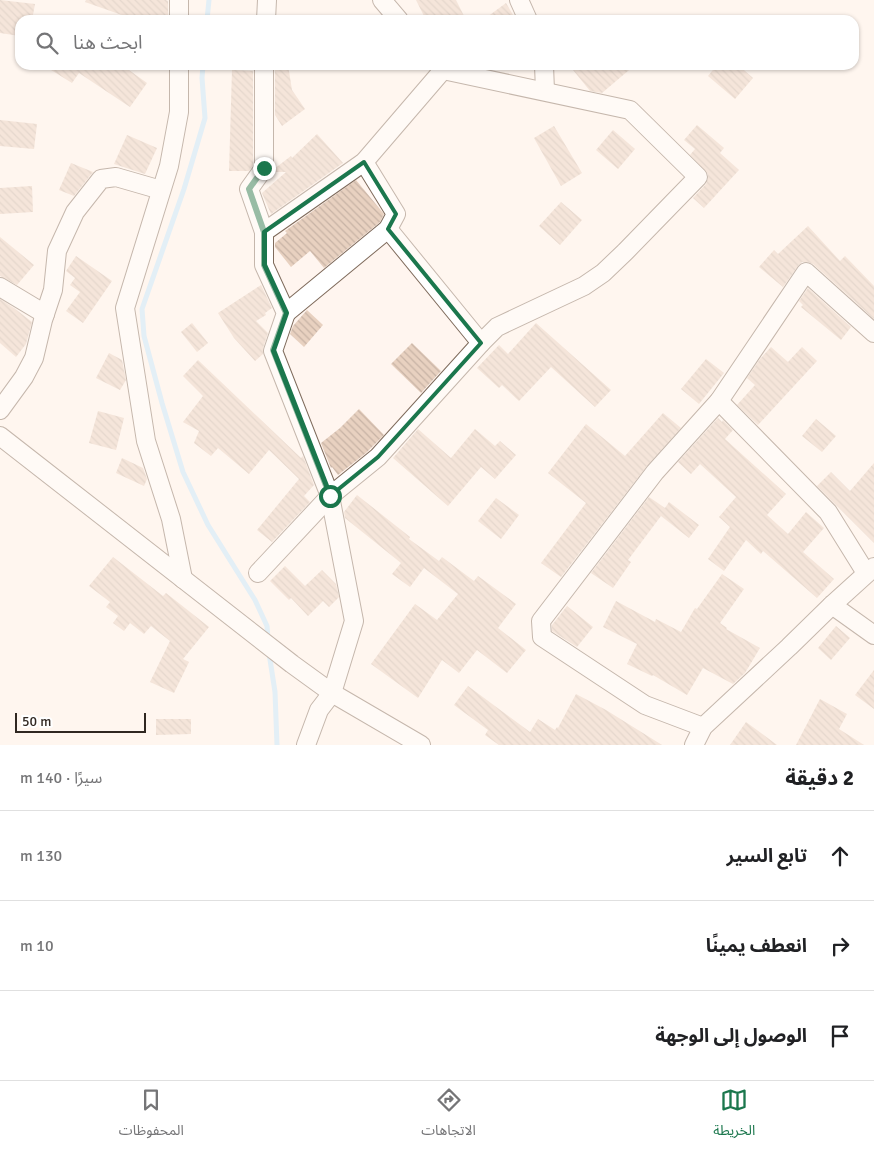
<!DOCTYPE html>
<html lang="ar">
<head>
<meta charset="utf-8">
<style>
	body { margin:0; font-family:Signika,"Noto Sans Arabic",sans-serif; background:#f2f2f2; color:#202124; direction:rtl }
	.scale { position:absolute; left:15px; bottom:12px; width:131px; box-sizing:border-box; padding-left:5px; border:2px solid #302721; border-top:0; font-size:14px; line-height:18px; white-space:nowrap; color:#302721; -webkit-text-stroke:4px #fff; paint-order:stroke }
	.stop { position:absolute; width:15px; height:15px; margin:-11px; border:4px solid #1b774d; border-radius:50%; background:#fff }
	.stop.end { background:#1b774d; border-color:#fff; box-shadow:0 1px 5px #0008 }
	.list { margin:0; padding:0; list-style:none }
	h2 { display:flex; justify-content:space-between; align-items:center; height:65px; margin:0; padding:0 20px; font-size:21px }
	h2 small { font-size:16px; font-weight:400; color:#757577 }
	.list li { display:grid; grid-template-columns:32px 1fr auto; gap:15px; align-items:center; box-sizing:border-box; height:90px; padding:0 20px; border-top:1px solid #e0e0e0 }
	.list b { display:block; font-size:19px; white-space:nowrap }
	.list em { font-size:16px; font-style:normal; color:#757577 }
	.icon { flex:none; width:28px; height:28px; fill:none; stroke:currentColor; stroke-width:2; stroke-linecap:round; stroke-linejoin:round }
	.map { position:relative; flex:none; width:874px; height:745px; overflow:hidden; direction:ltr }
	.search { position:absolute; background:#fff; box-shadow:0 1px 4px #0004; left:15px; right:15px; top:15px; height:55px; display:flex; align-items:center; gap:12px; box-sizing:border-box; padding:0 18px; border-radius:15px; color:#757577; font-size:19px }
	.sheet { height:335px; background:#fff }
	nav { display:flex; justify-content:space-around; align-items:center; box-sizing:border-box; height:70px; border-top:1px solid #e0e0e0; background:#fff; font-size:14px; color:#757577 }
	nav a { display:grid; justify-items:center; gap:2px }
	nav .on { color:#1b774d }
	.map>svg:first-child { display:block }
</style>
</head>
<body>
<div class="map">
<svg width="874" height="745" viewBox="0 0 874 745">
	<defs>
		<pattern id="building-back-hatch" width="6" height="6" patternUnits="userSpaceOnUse" patternTransform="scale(1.25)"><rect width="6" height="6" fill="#e8d1c0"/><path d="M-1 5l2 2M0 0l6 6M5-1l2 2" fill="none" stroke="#c7b3a5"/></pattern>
	</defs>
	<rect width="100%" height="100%" fill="#fff5ef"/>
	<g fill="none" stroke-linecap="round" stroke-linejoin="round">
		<!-- stream -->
		<g stroke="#c1e6fe" stroke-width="5">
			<polyline points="207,20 209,0"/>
			<polyline points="203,65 202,78 205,118 184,189 142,309 144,336 162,403 183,472 208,525 255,600 267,626 268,639"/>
			<polyline points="269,653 275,692 277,745"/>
		</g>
	</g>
	<!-- building -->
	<g fill="url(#building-back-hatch)">
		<polygon points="0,0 35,4 32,20 20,20 20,36 0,33"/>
		<polygon points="86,0 166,0 168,1 168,20 136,20 85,2"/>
		<polygon points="416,0 456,0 466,20 426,20"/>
		<polygon points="506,3 516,20 483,20"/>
		<polygon points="43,65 122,65 147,83 130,107 79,73 72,83"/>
		<polygon points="275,65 288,65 292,90 305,109 282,126 275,115"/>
		<polygon points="569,65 635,65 602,93 590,91"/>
		<polygon points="717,65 738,65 753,78 735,99 708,76"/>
		<polygon points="232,70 253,71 253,165 249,171 229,171"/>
		<polygon points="0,120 37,124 34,149 0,146"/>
		<polygon points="697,125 724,148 720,153 739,170 704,208 693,198 706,184 708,179 708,174 690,155 695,149 684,140"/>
		<polygon points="554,126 582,173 561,186 534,138"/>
		<polygon points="613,130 635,149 618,169 596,150"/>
		<polygon points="317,134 343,163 271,214 262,193 286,172 274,172 274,169 291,156 292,158"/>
		<polygon points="127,135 157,148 145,174 114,164"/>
		<polygon points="71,163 93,172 74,196 59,190"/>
		<polygon points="356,180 384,214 380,222 324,268 310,251 291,267 275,247 275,243 287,233 285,231"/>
		<polygon points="32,186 33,212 0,214 0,188"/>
		<polygon points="561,202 582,220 560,245 539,226"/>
		<polygon points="808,226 840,261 845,256 874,286 874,319 813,264 808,262 802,262 798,266 783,287 759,267 774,250 778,254"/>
		<polygon points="0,237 34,265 17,285 0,276"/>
		<polygon points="76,256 112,281 83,323 66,311 80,292 70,285 75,278 66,271"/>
		<polygon points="261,285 272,308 265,313 266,315 256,321 268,333 263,348 263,354 255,361 234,338 218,313"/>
		<polygon points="808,288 851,327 841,340 801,307 803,305 799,301"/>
		<polygon points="0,299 14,308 32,322 26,344 16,357 0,343"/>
		<polygon points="307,310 323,325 304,347 290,334 293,326"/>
		<polygon points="192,323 208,343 197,352 181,332"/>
		<polygon points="536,323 611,390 595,407 551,367 519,401 502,385 499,388 477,368 499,345 508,354"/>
		<polygon points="412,343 441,371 421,393 391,364"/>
		<polygon points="771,347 788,362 802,347 817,361 758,425 737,405 755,385 747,378 760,359"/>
		<polygon points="109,353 122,360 126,380 120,390 96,378"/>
		<polygon points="706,359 724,373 699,404 681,389"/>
		<polygon points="198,360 301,458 303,456 314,485 304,496 310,502 272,542 257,530 299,479 269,450 249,474 218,448 211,456 194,443 199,431 183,422 203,396 183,376"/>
		<polygon points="359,409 384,435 366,453 338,475 332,467 331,468 321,443 340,428"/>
		<polygon points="98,411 124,418 116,450 89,443"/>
		<polygon points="663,413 681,428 647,466 561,577 541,563 586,503 548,473 586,424 625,456"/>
		<polygon points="718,418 722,422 723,420 733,430 725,439 786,494 767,515 788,534 806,512 824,528 803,552 834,579 817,598 763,551 761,554 746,540 724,571 708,559 730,527 719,517 736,497 700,464 691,474 678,462"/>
		<polygon points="816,419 836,436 822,452 802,436"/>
		<polygon points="418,429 451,458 475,429 495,446 500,441 516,455 495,479 481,467 448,506 393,458"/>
		<polygon points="122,458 143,468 147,479 144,486 116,473"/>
		<polygon points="874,463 874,543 817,486 831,472 850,491"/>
		<polygon points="357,495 410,537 409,539 439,561 442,557 474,581 478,576 516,604 498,628 526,650 507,673 477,650 459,673 442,660 418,698 371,664 415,604 437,620 458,594 424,568 410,587 392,574 401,563 345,518 344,512"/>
		<polygon points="649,497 665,508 669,502 699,525 689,538 661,516 628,560 631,562 613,588 591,573"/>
		<polygon points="496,498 519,515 501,539 478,521"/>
		<polygon points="113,557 163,596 166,593 209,627 183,659 189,662 174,693 150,682 170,641 151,626 144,634 130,623 124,631 113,623 118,616 106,607 110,602 89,586"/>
		<polygon points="285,566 305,586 322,570 336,584 339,597 329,607 323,601 308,616 291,598 289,600 270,581"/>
		<polygon points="722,574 744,589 720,623 727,628 726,629 760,648 745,673 733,684 703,668 687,695 653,675 652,676 627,664 637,644 603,627 616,601 655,622 656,619 681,632 695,608 697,609"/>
		<polygon points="567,606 593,627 577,647 552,631 552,625"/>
		<polygon points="836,626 850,638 831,660 818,648"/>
		<polygon points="874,670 874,709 855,695"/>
		<polygon points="468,686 530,732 538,719 555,730 557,727 558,728 576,694 606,710 662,745 499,745 485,735 488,730 454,705"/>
		<polygon points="820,699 847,714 839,729 864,745 796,745"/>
		<polygon points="156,719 191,719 191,734 156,735"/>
		<polygon points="746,722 777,745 730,745"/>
	</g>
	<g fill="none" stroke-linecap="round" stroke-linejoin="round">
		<defs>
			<g id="street">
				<polyline points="382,0 399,20"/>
				<polyline points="519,0 528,20"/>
				<polyline points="179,20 179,0"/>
				<polyline points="266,20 267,0"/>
				<polyline points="179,65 179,112 169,166 125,308 146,441 171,519 183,579"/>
				<polyline points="264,65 264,168 249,189 264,232 264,265 286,313 273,351 330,496 354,621 332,693 319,710 306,745"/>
				<polyline points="544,65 545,91"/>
				<polyline points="388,229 481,343"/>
				<polyline points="264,232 364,162 443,70 438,65"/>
				<polyline points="0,287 45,314"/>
				<polyline points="286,313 388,229 396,214 364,162"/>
				<polyline points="719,401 828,512 866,573"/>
				<polyline points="0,410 24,377 34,358 43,320 53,290 57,251 75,212 101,179 116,177 161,190"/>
				<polyline points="0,436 292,664 332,693 421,745"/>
				<polyline points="258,573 330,496 378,457 481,343 497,327 584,286 603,273 625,252 698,177 630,110 443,70"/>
				<polyline points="832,605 874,635"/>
				<polyline points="703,727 645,705 542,637 541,621 655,472 719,401 806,272 874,333"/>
				<polyline points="694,745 703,727 789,647 832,605 874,567"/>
			</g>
		</defs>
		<!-- street casing -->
		<use href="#street" stroke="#7f6b5c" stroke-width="20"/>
		<!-- street -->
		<use href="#street" stroke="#fff" stroke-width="18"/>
	</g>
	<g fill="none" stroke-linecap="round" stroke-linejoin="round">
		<!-- route -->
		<polyline stroke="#1b774d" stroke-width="6" points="264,168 249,189 264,232 264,265 286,313 273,350 330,496"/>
	</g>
	<!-- marked area -->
	<path d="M0 0H874V745H0ZM 364,162 L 396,214 L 388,229 L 481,343 L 378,457 L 330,496 L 273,351 L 286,313 L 264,265 L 264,232 Z" fill="#fff5ef" fill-opacity=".55" fill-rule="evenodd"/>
	<path fill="none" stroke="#1b774d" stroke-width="4" stroke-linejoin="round" d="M 364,162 L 396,214 L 388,229 L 481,343 L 378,457 L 330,496 L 273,351 L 286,313 L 264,265 L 264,232 Z"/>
</svg>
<div class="scale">50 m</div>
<div class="stop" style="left:330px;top:496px"></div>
<div class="stop end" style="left:264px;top:168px"></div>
<div class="search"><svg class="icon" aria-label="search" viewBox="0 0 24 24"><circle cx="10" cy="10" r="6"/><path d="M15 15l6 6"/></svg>ابحث هنا</div>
</div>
<section class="sheet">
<h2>2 دقيقة<small>سيرًا · 140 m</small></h2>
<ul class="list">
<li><svg class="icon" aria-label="ahead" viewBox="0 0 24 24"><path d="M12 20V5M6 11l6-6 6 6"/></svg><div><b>تابع السير</b></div><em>130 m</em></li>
<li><svg class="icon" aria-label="right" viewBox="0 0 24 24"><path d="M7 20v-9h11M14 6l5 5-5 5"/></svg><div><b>انعطف يمينًا</b></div><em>10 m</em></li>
<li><svg class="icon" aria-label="arrive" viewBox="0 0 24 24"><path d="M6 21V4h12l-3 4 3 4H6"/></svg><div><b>الوصول إلى الوجهة</b></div></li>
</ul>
</section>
<nav>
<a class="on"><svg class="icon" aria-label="map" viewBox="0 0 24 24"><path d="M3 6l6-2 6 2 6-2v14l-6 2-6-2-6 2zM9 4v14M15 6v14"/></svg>الخريطة</a>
<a><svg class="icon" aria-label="directions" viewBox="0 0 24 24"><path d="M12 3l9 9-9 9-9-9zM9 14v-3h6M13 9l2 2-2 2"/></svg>الاتجاهات</a>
<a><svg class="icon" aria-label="saved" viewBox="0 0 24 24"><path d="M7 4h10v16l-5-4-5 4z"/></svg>المحفوظات</a>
</nav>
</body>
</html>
